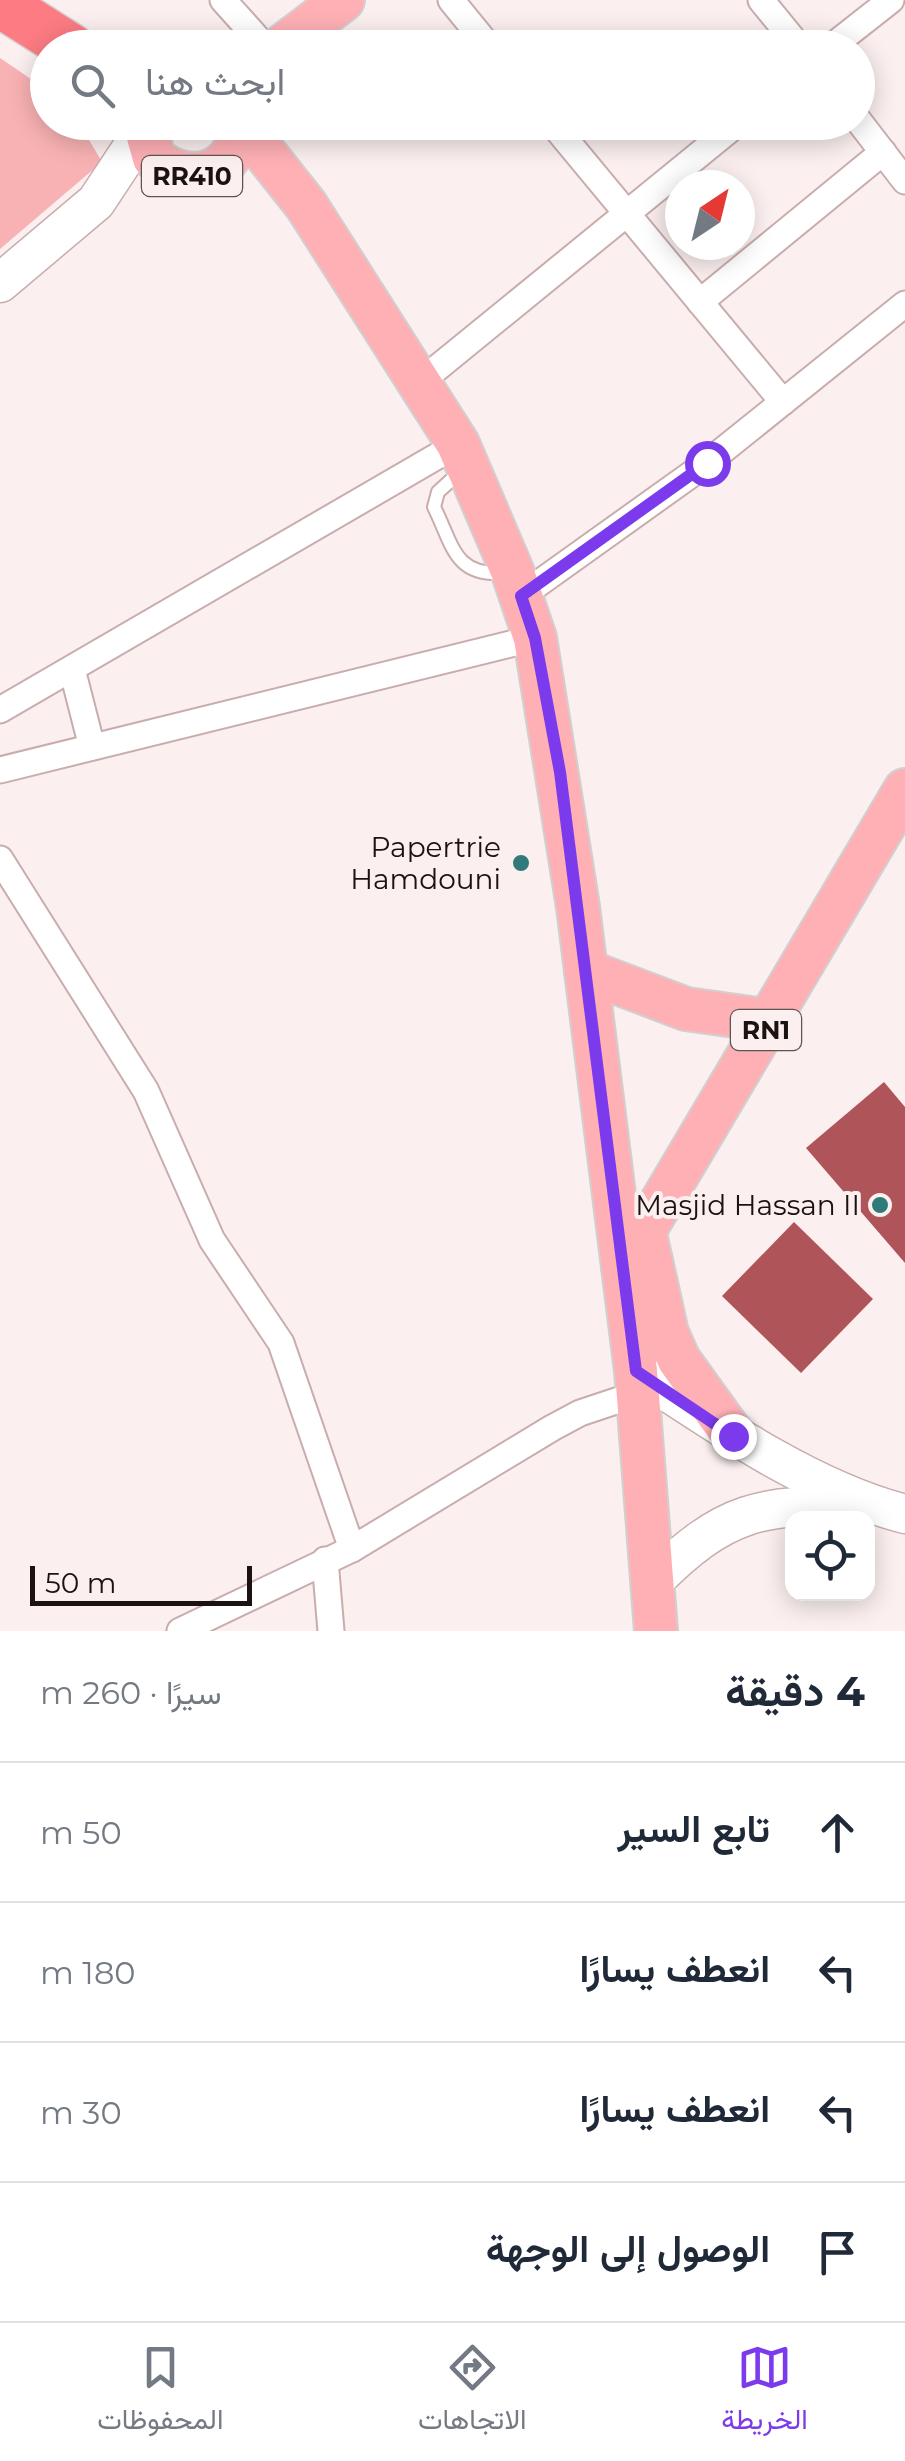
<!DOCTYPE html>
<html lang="ar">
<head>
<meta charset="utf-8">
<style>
	body { margin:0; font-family:Montserrat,Vazirmatn,sans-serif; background:#f2f2f3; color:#1f2937; direction:rtl }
	.controls { position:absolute; right:30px; bottom:30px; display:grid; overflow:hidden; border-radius:20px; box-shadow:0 5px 25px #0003 }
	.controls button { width:90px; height:90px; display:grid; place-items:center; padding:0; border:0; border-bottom:2px solid #e0e1e3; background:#fff; color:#1f2937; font:50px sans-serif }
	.compass { position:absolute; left:665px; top:170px; width:90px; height:90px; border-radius:50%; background:#fff; box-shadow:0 5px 25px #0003; rotate:35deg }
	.scale { position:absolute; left:30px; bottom:25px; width:222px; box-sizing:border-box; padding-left:10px; border:5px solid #1b1212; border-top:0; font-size:28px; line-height:35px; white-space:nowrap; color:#1b1212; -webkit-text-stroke:8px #fbefef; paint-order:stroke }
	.stop { position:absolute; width:30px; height:30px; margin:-22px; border:8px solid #7c3aed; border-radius:50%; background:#fff }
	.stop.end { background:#7c3aed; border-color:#fff; box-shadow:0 2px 10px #0008 }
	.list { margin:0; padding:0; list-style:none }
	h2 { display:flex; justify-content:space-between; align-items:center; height:130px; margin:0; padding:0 40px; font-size:42px }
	h2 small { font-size:32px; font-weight:400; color:#747a83 }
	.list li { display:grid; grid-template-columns:65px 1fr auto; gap:30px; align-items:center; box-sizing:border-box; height:140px; padding:0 40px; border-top:2px solid #e0e1e3 }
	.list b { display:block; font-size:38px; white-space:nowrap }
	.list em { font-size:32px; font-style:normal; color:#747a83 }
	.icon { flex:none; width:55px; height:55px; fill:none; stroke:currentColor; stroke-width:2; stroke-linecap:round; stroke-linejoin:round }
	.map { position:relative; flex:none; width:905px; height:1631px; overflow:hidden; direction:ltr }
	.search { position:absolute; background:#fff; box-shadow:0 5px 25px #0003; left:30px; right:30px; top:30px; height:110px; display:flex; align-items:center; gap:25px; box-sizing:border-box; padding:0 35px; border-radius:55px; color:#747a83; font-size:38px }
	.sheet { height:690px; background:#fff }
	nav { display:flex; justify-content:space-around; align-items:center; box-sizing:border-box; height:140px; border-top:2px solid #e0e1e3; background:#fff; font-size:28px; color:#747a83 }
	nav a { display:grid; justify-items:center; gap:5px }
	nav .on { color:#7c3aed }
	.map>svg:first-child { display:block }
</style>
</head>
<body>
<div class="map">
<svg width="905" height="1631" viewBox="0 0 905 1631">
	<rect width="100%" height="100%" fill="#fbefef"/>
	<!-- green -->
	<polygon fill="#f9b2b3" points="0,58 47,90 48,122 79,123 102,162 0,249"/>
	<!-- building -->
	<g fill="#af555a">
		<polygon points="884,1082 905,1107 905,1263 806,1148"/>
		<polygon points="794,1222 873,1299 801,1373 722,1296"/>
	</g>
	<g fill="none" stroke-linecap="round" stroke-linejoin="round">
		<defs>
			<path id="lane" d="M 461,471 L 438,492 L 434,507 C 453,545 454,576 503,573"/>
			<g id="street">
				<polyline points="223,0 266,48"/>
				<polyline points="451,0 490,48"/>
				<polyline points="761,0 800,48"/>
				<polyline points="830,48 891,0"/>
				<polyline points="858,120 905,181"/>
				<polyline points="551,122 783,402"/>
				<polyline points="700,302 883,152"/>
				<polyline points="420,382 739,122"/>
				<polyline points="521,596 707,463 905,304"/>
				<polyline points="72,669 92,747"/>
				<polyline points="0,710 458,444"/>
				<polyline points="0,770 535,638"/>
				<polyline points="0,859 146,1091 212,1240 281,1343 352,1549 552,1428 580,1413 637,1394"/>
				<polyline points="325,1560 331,1631"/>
				<polyline points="180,1631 352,1549"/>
			</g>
			<g id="secondary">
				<polyline points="0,283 96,202 143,131"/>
				<path d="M 636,1371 C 716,1424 811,1490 905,1514"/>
				<path d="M 652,1583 C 723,1511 762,1502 861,1508"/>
			</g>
			<g id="primary">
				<polyline points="280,48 343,0"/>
				<path d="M 144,122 L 154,158 C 191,189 239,173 241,122"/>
				<polyline points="241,123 306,205 458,444 513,573 535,638 578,907 636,1371 656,1631"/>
				<polyline points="586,971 686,1009 771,1021"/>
				<polyline points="647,1243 667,1333 679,1360 733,1435"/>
				<polyline points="623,1267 905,790"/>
			</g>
			<polyline id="highway" points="0,3 71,48"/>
		</defs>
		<!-- lane casing -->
		<use href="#lane" stroke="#c9adad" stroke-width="16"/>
		<!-- street casing -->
		<use href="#street" stroke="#c9adad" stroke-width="29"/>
		<!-- secondary casing -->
		<use href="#secondary" stroke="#c9adad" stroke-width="41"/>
		<!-- primary casing -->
		<use href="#primary" stroke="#d1d0d0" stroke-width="46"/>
		<!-- highway casing -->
		<use href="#highway" stroke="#d1d0d0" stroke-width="51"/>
		<!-- lane -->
		<use href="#lane" stroke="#fff" stroke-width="12"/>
		<!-- street -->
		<use href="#street" stroke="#fff" stroke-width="25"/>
		<!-- secondary -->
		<use href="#secondary" stroke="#fff" stroke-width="38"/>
		<!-- primary -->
		<use href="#primary" stroke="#feb0b5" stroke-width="42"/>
		<!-- highway -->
		<use href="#highway" stroke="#fd7b83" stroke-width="48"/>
	</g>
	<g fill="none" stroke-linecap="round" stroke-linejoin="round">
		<!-- route -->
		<polyline stroke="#7c3aed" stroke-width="12" points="707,463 521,596 535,638 560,772 636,1371 733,1436"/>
	</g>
	<!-- markers -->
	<g fill="#307a7c" stroke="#fbefef" stroke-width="4">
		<circle cx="521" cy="863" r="10"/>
		<circle cx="880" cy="1205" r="10"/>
	</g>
	<g text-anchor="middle" stroke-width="8" stroke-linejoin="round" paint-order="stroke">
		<!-- shield labels -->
		<g fill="#fbefef" stroke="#5e5454" stroke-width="2.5">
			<rect x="142" y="156" width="100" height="40" rx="8"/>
			<rect x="731" y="1010" width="70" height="40" rx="8"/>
		</g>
		<g font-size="25" font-weight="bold" fill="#1b1212">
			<text x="192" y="185">RR410</text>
			<text x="766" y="1039">RN1</text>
		</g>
		<!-- poi labels -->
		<g font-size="28" fill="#1b1212" stroke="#fbefef" text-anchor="end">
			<text x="501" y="857">Papertrie<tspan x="501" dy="32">Hamdouni</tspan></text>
			<text x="860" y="1215">Masjid Hassan II</text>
		</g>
	</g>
</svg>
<div class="controls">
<button><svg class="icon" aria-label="locate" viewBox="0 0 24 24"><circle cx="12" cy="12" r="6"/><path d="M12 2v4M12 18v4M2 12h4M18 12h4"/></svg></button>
</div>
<svg class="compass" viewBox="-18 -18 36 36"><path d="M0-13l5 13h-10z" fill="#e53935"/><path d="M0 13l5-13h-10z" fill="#747a83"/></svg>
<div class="scale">50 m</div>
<div class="stop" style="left:707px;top:463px"></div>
<div class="stop end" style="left:733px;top:1436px"></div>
<div class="search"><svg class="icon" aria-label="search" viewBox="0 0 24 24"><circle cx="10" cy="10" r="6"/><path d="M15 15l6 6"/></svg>ابحث هنا</div>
</div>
<section class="sheet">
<h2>4 دقيقة<small>سيرًا · 260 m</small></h2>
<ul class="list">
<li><svg class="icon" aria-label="ahead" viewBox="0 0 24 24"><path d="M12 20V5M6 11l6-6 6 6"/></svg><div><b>تابع السير</b></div><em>50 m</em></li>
<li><svg class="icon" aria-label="left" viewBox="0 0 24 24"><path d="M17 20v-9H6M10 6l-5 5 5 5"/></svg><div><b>انعطف يسارًا</b></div><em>180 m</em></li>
<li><svg class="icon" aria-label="left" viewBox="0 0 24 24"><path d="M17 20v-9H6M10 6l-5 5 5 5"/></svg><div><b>انعطف يسارًا</b></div><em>30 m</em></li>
<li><svg class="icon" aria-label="arrive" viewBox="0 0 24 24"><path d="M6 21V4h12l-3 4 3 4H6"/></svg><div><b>الوصول إلى الوجهة</b></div></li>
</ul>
</section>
<nav>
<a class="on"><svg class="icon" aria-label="map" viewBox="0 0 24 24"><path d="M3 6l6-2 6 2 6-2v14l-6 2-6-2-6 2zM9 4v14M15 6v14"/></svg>الخريطة</a>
<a><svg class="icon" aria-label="directions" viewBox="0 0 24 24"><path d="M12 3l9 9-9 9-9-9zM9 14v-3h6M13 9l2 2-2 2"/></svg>الاتجاهات</a>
<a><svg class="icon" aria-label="saved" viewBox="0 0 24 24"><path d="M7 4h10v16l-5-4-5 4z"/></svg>المحفوظات</a>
</nav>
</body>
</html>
